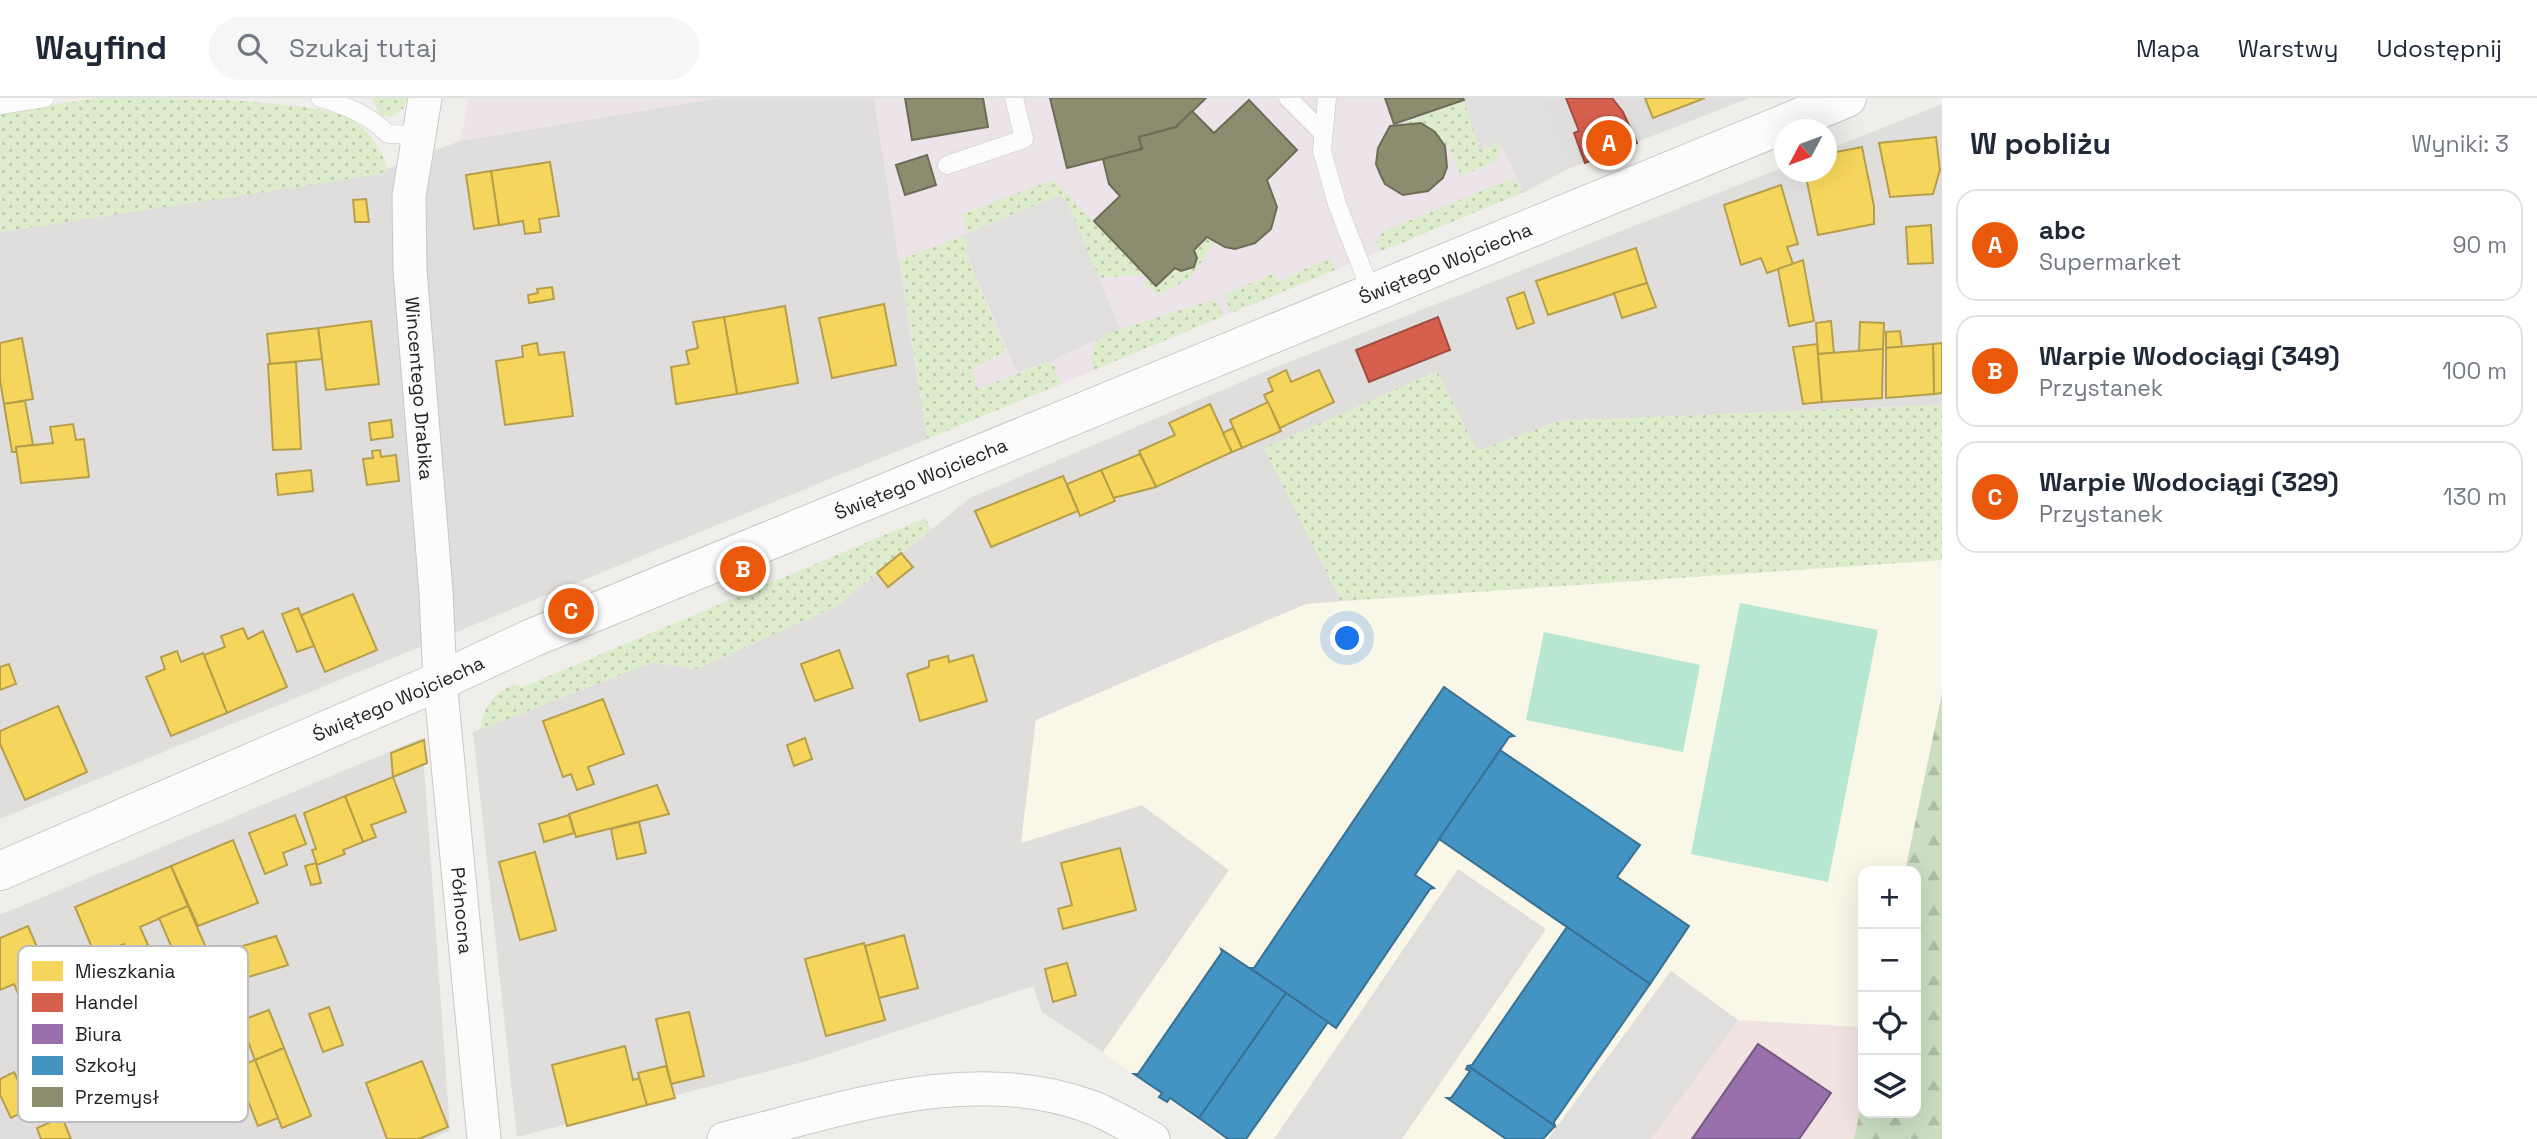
<!DOCTYPE html>
<html lang="pl">
<head>
<meta charset="utf-8">
<style>
	body { margin:0; font-family:"Space Grotesk",sans-serif; background:#f6f6f7; color:#1f2937 }
	.controls { position:absolute; right:21px; bottom:21px; display:grid; overflow:hidden; border-radius:14px; box-shadow:0 7px 28px #0002 }
	.controls button { width:63px; height:63px; display:grid; place-items:center; padding:0; border:0; border-bottom:2px solid #e0e1e3; background:#fff; color:#1f2937; font:35px sans-serif }
	.compass { position:absolute; left:1774px; top:21px; width:63px; height:63px; border-radius:50%; background:#fff; box-shadow:0 7px 28px #0002; rotate:229deg }
	.you { position:absolute; left:1348px; top:541px; width:24px; height:24px; margin:-18px; border:5px solid #fff; border-radius:50%; background:#1a73e8; box-shadow:0 0 0 10px #1a73e833 }
	.badge { display:grid; place-items:center; width:46px; height:46px; border-radius:50%; background:#ea580c; color:#fff; font-size:23px; font-weight:700 }
	.pin { position:absolute; translate:-50% -50%; border:4px solid #fff; box-shadow:0 2px 7px #0006 }
	.list { margin:0; padding:0; list-style:none }
	h2 { display:flex; justify-content:space-between; align-items:center; height:91px; margin:0; padding:0 28px; font-size:30px }
	h2 small { font-size:23px; font-weight:400; color:#747a83 }
	.list li { display:grid; grid-template-columns:46px 1fr auto; gap:21px; align-items:center; box-sizing:border-box; height:112px; margin:0 14px 14px; padding:0 14px; border:2px solid #e0e1e3; border-radius:21px }
	.list b { display:block; font-size:26px; white-space:nowrap }
	.list p { margin:0; font-size:23px; white-space:nowrap; color:#747a83 }
	.list em { font-size:23px; font-style:normal; color:#747a83 }
	.icon { flex:none; width:38px; height:38px; fill:none; stroke:currentColor; stroke-width:2; stroke-linecap:round; stroke-linejoin:round }
	.map { position:relative; flex:none; width:1942px; height:1041px; overflow:hidden }
	header { display:flex; align-items:center; gap:42px; box-sizing:border-box; height:98px; padding:0 35px; background:#fff; border-bottom:2px solid #e0e1e3 }
	header strong { font-size:33px }
	nav { display:flex; gap:38px; margin-inline-start:auto; font-size:24px }
	.search { width:490px; height:63px; background:#f6f6f7; display:flex; align-items:center; gap:18px; box-sizing:border-box; padding:0 24px; border-radius:38px; color:#747a83; font-size:26px }
	main { display:flex }
	aside { flex:1; background:#fff }
	.map>svg:first-child { display:block }
</style>
</head>
<body>
<header>
<strong>Wayfind</strong>
<div class="search"><svg class="icon" aria-label="search" viewBox="0 0 24 24"><circle cx="10" cy="10" r="6"/><path d="M15 15l6 6"/></svg>Szukaj tutaj</div>
<nav><a>Mapa</a><a>Warstwy</a><a>Udostępnij</a></nav>
</header>
<main>
<div class="map">
<svg width="1942" height="1041" viewBox="0 0 1942 1041">
	<defs>
		<pattern id="grass-dots" width="8" height="8" patternUnits="userSpaceOnUse" patternTransform="scale(1.75)"><rect width="8" height="8" fill="#ddeccb"/><path d="M2 2h.1M6 6h.1" fill="none" stroke="#bdcaae" stroke-width="1.8" stroke-linecap="round"/></pattern>
		<pattern id="forest-firs" width="22" height="20" patternUnits="userSpaceOnUse" patternTransform="scale(1.75)"><rect width="22" height="20" fill="#cbdec1"/><path d="M5 1l3.5 6h-7zM16 11l3.5 6h-7z" fill="#aebea6"/></pattern>
	</defs>
	<rect width="100%" height="100%" fill="#f0eeeb"/>
	<!-- residential -->
	<g fill="#dfdedc">
		<polygon points="720,0 874,0 927,341 0,721 0,134 374,76 460,43"/>
		<polygon points="1539,0 1749,0 1568,71"/>
		<polygon points="1942,6 1942,307 1559,323 1477,353 1264,350 1341,503 1306,506 1036,622 1021,745 1142,707 1229,772 1103,954 1042,914 1033,888 807,963 517,1039 473,634 653,564 696,571 837,508 970,400 1269,272 1784,69 1784,74 1826,74 1827,52"/>
		<polygon points="422,640 450,1033 430,1041 0,1041 0,817"/>
	</g>
	<!-- commercial -->
	<polygon fill="#f1e3e1" points="1671,873 1738,922 1863,929 1863,1000 1855,1041 1548,1041"/>
	<!-- industrial -->
	<g fill="#ede4e9">
		<polygon points="469,0 720,0 460,43"/>
		<polygon points="874,0 1539,0 1568,71 1524,94 927,341"/>
	</g>
	<!-- education -->
	<polygon fill="#f8f7e8" points="1942,462 1942,596 1905,773 1863,773 1863,929 1738,922 1671,873 1548,1041 1223,1041 1103,954 1229,772 1142,707 1021,745 1036,622 1306,506"/>
	<!-- grass -->
	<g fill="url(#grass-dots)">
		<path d="M 97,0 C 166,0 283,0 344,17 C 367,28 382,51 389,75 L 0,134 L 0,15 Z"/>
		<polygon points="372,0 407,0 404,10 391,19 379,16"/>
		<polygon points="1464,2 1480,51 1500,44 1501,53 1493,65 1461,78 1449,47 1443,49 1421,25 1403,26"/>
		<polygon points="1053,82 1146,176 1099,180 1068,107 1060,97 968,135 962,116"/>
		<polygon points="1508,82 1516,83 1524,94 1382,153 1376,144 1384,133"/>
		<polygon points="965,137 970,150 965,153 1006,254 972,270 978,291 1048,264 1054,267 1061,286 927,341 900,162"/>
		<polygon points="1207,139 1216,144 1189,181 1159,197 1142,186 1149,180 1157,187 1175,170 1181,173 1194,169 1197,160 1194,152"/>
		<polygon points="1330,159 1335,172 1231,215 1224,197 1274,175 1278,184"/>
		<polygon points="1216,201 1223,218 1094,272 1091,261 1096,242 1120,231"/>
		<polygon points="1437,273 1477,353 1559,323 1942,307 1942,462 1341,503 1264,350"/>
		<path d="M 925,420 L 931,431 L 837,508 L 696,571 L 653,564 L 480,632 C 484,608 492,597 514,586 L 521,589 L 530,586 Z"/>
	</g>
	<!-- forest -->
	<polygon fill="url(#forest-firs)" points="1942,596 1942,1041 1854,1041 1863,999 1863,1015 1916,1015 1916,773 1905,773"/>
	<!-- pitch -->
	<g fill="#b7e6d2">
		<polygon points="1740,505 1878,532 1828,784 1691,756"/>
		<polygon points="1544,534 1700,567 1683,654 1526,622"/>
	</g>
	<!-- parking -->
	<g fill="#e0dfde">
		<polygon points="1463,0 1539,0 1568,71 1524,94 1500,44 1480,52"/>
		<polygon points="1060,97 1068,106 1120,231 1048,264 1017,274 965,152 970,150 965,137"/>
		<polygon points="1458,771 1546,831 1402,1041 1274,1041"/>
		<polygon points="1671,873 1738,922 1651,1041 1548,1041"/>
	</g>
	<!-- homes -->
	<g fill="#f6d55c" stroke="#b69f4b" stroke-width="2">
		<polygon points="1645,0 1705,0 1653,20"/>
		<polygon points="1936,39 1940,72 1933,96 1890,99 1879,45"/>
		<polygon points="1862,49 1874,108 1874,126 1818,137 1805,74 1826,74 1826,56"/>
		<polygon points="550,64 559,118 539,121 541,134 525,136 523,123 499,127 491,73"/>
		<polygon points="491,73 499,127 474,131 466,77"/>
		<polygon points="1781,87 1798,146 1787,149 1793,166 1767,175 1761,160 1741,167 1724,107"/>
		<polygon points="366,101 369,124 355,124 353,102"/>
		<polygon points="1931,127 1933,165 1908,166 1906,129"/>
		<polygon points="1636,150 1647,185 1548,217 1536,183"/>
		<polygon points="1803,162 1814,223 1789,228 1778,171"/>
		<polygon points="1647,185 1656,209 1622,220 1614,195"/>
		<polygon points="552,189 554,201 529,205 528,197 538,195 537,191"/>
		<polygon points="1524,194 1534,225 1517,231 1507,200"/>
		<polygon points="884,206 896,267 832,280 819,220"/>
		<polygon points="785,208 798,285 737,296 724,219"/>
		<polygon points="724,219 737,296 676,306 671,269 689,266 686,253 698,250 693,224"/>
		<polygon points="371,223 379,286 326,292 318,230"/>
		<polygon points="1831,223 1834,255 1818,256 1816,225"/>
		<polygon points="1860,224 1884,225 1883,251 1859,253"/>
		<polygon points="318,230 322,261 270,266 267,236"/>
		<polygon points="1900,233 1902,249 1886,250 1886,234"/>
		<polygon points="22,240 33,301 4,306 0,282 0,245"/>
		<polygon points="537,245 539,257 564,254 573,318 505,327 496,263 523,259 522,248"/>
		<polygon points="1942,245 1942,295 1934,296 1933,246"/>
		<polygon points="1817,246 1822,304 1803,306 1793,249"/>
		<polygon points="1933,246 1934,296 1886,300 1886,250"/>
		<polygon points="1883,251 1882,300 1822,304 1818,256"/>
		<polygon points="296,264 301,351 273,352 268,266"/>
		<polygon points="1286,272 1291,284 1319,272 1334,304 1280,330 1264,297 1273,293 1268,281"/>
		<polygon points="25,303 33,347 16,349 17,354 12,354 4,306"/>
		<polygon points="1268,304 1281,333 1242,350 1230,322"/>
		<polygon points="1210,306 1232,354 1156,389 1139,353 1175,337 1169,325"/>
		<polygon points="391,322 393,339 371,342 369,325"/>
		<polygon points="73,326 76,342 84,341 89,379 21,385 16,349 53,345 50,329"/>
		<polygon points="1233,330 1242,350 1232,354 1223,335"/>
		<polygon points="380,352 381,359 396,357 399,383 367,387 363,361 373,360 372,353"/>
		<polygon points="1140,356 1156,389 1113,400 1101,372"/>
		<polygon points="311,372 313,393 278,397 276,376"/>
		<polygon points="1101,372 1115,403 1080,418 1067,386"/>
		<polygon points="1063,378 1078,413 991,449 975,413"/>
		<polygon points="901,455 913,469 888,489 877,475"/>
		<polygon points="353,496 377,552 325,574 301,517"/>
		<polygon points="298,510 314,548 297,554 282,516"/>
		<polygon points="243,530 248,541 263,533 287,589 227,615 204,557 225,549 221,538"/>
		<polygon points="839,552 853,590 815,603 801,566"/>
		<polygon points="177,553 181,564 203,555 227,615 171,638 146,579 165,571 161,559"/>
		<polygon points="973,557 987,603 920,623 907,576 929,569 929,563 948,558 949,564"/>
		<polygon points="9,566 16,586 0,592 0,569"/>
		<polygon points="603,601 624,656 588,669 594,686 577,692 571,676 563,679 543,623"/>
		<polygon points="58,608 87,674 25,702 0,646 0,633"/>
		<polygon points="805,640 812,661 794,668 787,647"/>
		<polygon points="424,642 427,665 393,679 391,655"/>
		<polygon points="393,679 406,714 371,727 376,739 363,744 345,698"/>
		<polygon points="657,687 669,716 576,739 569,716"/>
		<polygon points="345,698 363,744 343,752 345,756 317,767 312,752 316,751 304,715"/>
		<polygon points="295,717 306,746 283,755 287,767 265,776 249,735"/>
		<polygon points="569,717 574,735 544,744 539,726"/>
		<polygon points="639,724 646,755 617,761 611,731"/>
		<polygon points="233,742 258,805 198,828 171,768"/>
		<polygon points="1120,750 1136,812 1063,831 1058,811 1072,807 1061,765"/>
		<polygon points="535,754 556,832 520,842 499,764"/>
		<polygon points="316,765 321,785 311,787 305,768"/>
		<polygon points="171,768 188,808 140,829 148,847 128,854 124,846 95,857 75,809"/>
		<polygon points="188,808 213,866 184,878 159,820"/>
		<polygon points="28,828 52,884 19,898 14,886 0,892 0,840"/>
		<polygon points="904,837 918,890 879,900 865,848"/>
		<polygon points="276,838 288,867 225,886 213,857"/>
		<polygon points="864,845 885,922 826,938 805,861"/>
		<polygon points="1067,865 1076,897 1053,904 1045,871"/>
		<polygon points="329,909 343,947 323,954 309,916"/>
		<polygon points="269,912 284,950 255,962 240,923"/>
		<polygon points="689,914 704,978 671,986 656,921"/>
		<polygon points="239,921 250,948 211,965 199,937"/>
		<polygon points="625,948 633,982 640,980 647,1007 567,1028 552,967"/>
		<polygon points="284,950 311,1018 282,1030 255,962"/>
		<polygon points="255,962 278,1020 258,1028 235,970"/>
		<polygon points="422,963 448,1029 419,1041 387,1041 366,985"/>
		<polygon points="666,968 675,1000 647,1007 638,975"/>
		<polygon points="14,974 31,1010 11,1020 0,997 0,981"/>
		<polygon points="62,1019 71,1041 41,1041 37,1030"/>
	</g>
	<!-- shops -->
	<g fill="#d6604d" stroke="#a04d40" stroke-width="2">
		<polygon points="1566,0 1612,0 1623,14 1637,45 1585,65 1574,35 1579,33"/>
		<polygon points="1438,219 1450,252 1369,284 1356,252"/>
	</g>
	<!-- offices -->
	<polygon fill="#9970ab" stroke="#755982" stroke-width="2" points="1758,946 1831,995 1799,1041 1692,1041"/>
	<!-- schools -->
	<g fill="#4393c3" stroke="#397193" stroke-width="2">
		<polygon points="1444,589 1514,638 1509,639 1415,777 1434,790 1430,791 1336,930 1250,870 1254,870"/>
		<polygon points="1500,652 1640,747 1617,779 1689,828 1650,886 1439,741"/>
		<polygon points="1567,829 1650,886 1554,1024 1555,1028 1468,968 1472,967"/>
		<polygon points="1221,851 1286,895 1199,1020 1170,1000 1167,1004 1159,999 1162,995 1134,976 1138,976 1222,854"/>
		<polygon points="1286,895 1328,924 1246,1041 1228,1041 1199,1020"/>
		<polygon points="1468,968 1555,1028 1543,1041 1506,1041 1447,1000 1451,1000 1470,973 1466,971"/>
	</g>
	<!-- industry -->
	<g fill="#8c8c6e" stroke="#6c6c57" stroke-width="2">
		<polygon points="905,0 983,0 988,29 912,42"/>
		<polygon points="1050,0 1206,0 1176,29 1139,39 1142,51 1067,70"/>
		<polygon points="1385,0 1463,0 1464,2 1394,26"/>
		<polygon points="1249,2 1297,52 1267,82 1277,109 1271,131 1255,145 1235,151 1225,149 1207,139 1194,152 1197,160 1194,169 1181,173 1175,170 1156,188 1094,123 1120,98 1109,86 1103,61 1142,51 1139,39 1176,29 1192,13 1214,35"/>
		<polygon points="1421,25 1435,34 1445,48 1447,69 1443,80 1428,93 1403,97 1385,86 1381,78 1376,66 1378,50 1390,28"/>
		<polygon points="927,57 936,87 905,97 896,67"/>
	</g>
	<g fill="none" stroke-linecap="round" stroke-linejoin="round">
		<defs>
			<g id="service">
				<path d="M 320,0 C 346,8 368,16 388,36 L 418,37"/>
				<polyline points="1288,0 1323,35"/>
				<polyline points="1327,0 1322,53 1337,106 1372,196"/>
				<polyline points="0,7 45,0"/>
				<polyline points="947,67 1024,41 1014,0"/>
			</g>
			<g id="minor">
				<path id="s1" d="M 425,0 L 409,98 L 410,172 L 436,494 L 440,583 L 484,1041"/>
				<path d="M 724,1041 C 842,1012 970,964 1091,1009 C 1112,1017 1133,1030 1153,1041"/>
			</g>
			<g id="tertiary">
				<path id="s2" d="M 0,773 L 440,583 L 532,540 L 1847,0"/>
			</g>
		</defs>
		<!-- service casing -->
		<use href="#service" stroke="#c9c8c7" stroke-width="19"/>
		<!-- minor casing -->
		<use href="#minor" stroke="#c9c8c7" stroke-width="35"/>
		<!-- tertiary casing -->
		<use href="#tertiary" stroke="#c9c8c7" stroke-width="40"/>
		<!-- service -->
		<use href="#service" stroke="#fdfcfc" stroke-width="18"/>
		<!-- minor -->
		<use href="#minor" stroke="#fdfcfc" stroke-width="33"/>
		<!-- tertiary -->
		<use href="#tertiary" stroke="#fdfcfc" stroke-width="38"/>
	</g>
	<g text-anchor="middle" stroke-width="7" stroke-linejoin="round" paint-order="stroke">
		<!-- street labels -->
		<g font-size="19" fill="#222" stroke="#fff">
			<text dy="7" stroke="none"><textPath href="#s2" startOffset="1568">Świętego Wojciecha</textPath></text>
			<text dy="7" stroke="none"><textPath href="#s1" startOffset="292">Wincentego Drabika</textPath></text>
			<text dy="7" stroke="none"><textPath href="#s2" startOffset="1001">Świętego Wojciecha</textPath></text>
			<text dy="7" stroke="none"><textPath href="#s2" startOffset="434">Świętego Wojciecha</textPath></text>
			<text dy="7" stroke="none"><textPath href="#s1" startOffset="816">Północna</textPath></text>
		</g>
	</g>
	<!-- legend -->
	<rect x="18" y="848" width="230" height="176" rx="10" fill="#fff" stroke="#bdbdbd" stroke-width="2"/>
	<rect x="32" y="863" width="31" height="20" fill="#f6d55c"/>
	<rect x="32" y="895" width="31" height="19" fill="#d6604d"/>
	<rect x="32" y="926" width="31" height="20" fill="#9970ab"/>
	<rect x="32" y="958" width="31" height="19" fill="#4393c3"/>
	<rect x="32" y="989" width="31" height="20" fill="#8c8c6e"/>
	<g font-size="19" fill="#222">
		<text x="75" y="880">Mieszkania</text>
		<text x="75" y="911">Handel</text>
		<text x="75" y="943">Biura</text>
		<text x="75" y="974">Szkoły</text>
		<text x="75" y="1006">Przemysł</text>
	</g>
</svg>
<div class="controls">
<button>+</button>
<button>−</button>
<button><svg class="icon" aria-label="locate" viewBox="0 0 24 24"><circle cx="12" cy="12" r="6"/><path d="M12 2v4M12 18v4M2 12h4M18 12h4"/></svg></button>
<button><svg class="icon" aria-label="layers" viewBox="0 0 24 24"><path d="M12 4l9 5-9 5-9-5zM3 14l9 5 9-5"/></svg></button>
</div>
<svg class="compass" viewBox="-18 -18 36 36"><path d="M0-13l5 13h-10z" fill="#e53935"/><path d="M0 13l5-13h-10z" fill="#747a83"/></svg>
<div class="you"></div>
<div class="pin badge" style="left:1609px;top:45px">A</div>
<div class="pin badge" style="left:743px;top:471px">B</div>
<div class="pin badge" style="left:571px;top:513px">C</div>
</div>
<aside>
<h2>W pobliżu<small>Wyniki: 3</small></h2>
<ul class="list">
<li><span class="badge">A</span><div><b>abc</b><p>Supermarket</p></div><em>90 m</em></li>
<li><span class="badge">B</span><div><b>Warpie Wodociągi (349)</b><p>Przystanek</p></div><em>100 m</em></li>
<li><span class="badge">C</span><div><b>Warpie Wodociągi (329)</b><p>Przystanek</p></div><em>130 m</em></li>
</ul>
</aside>
</main>
</body>
</html>
